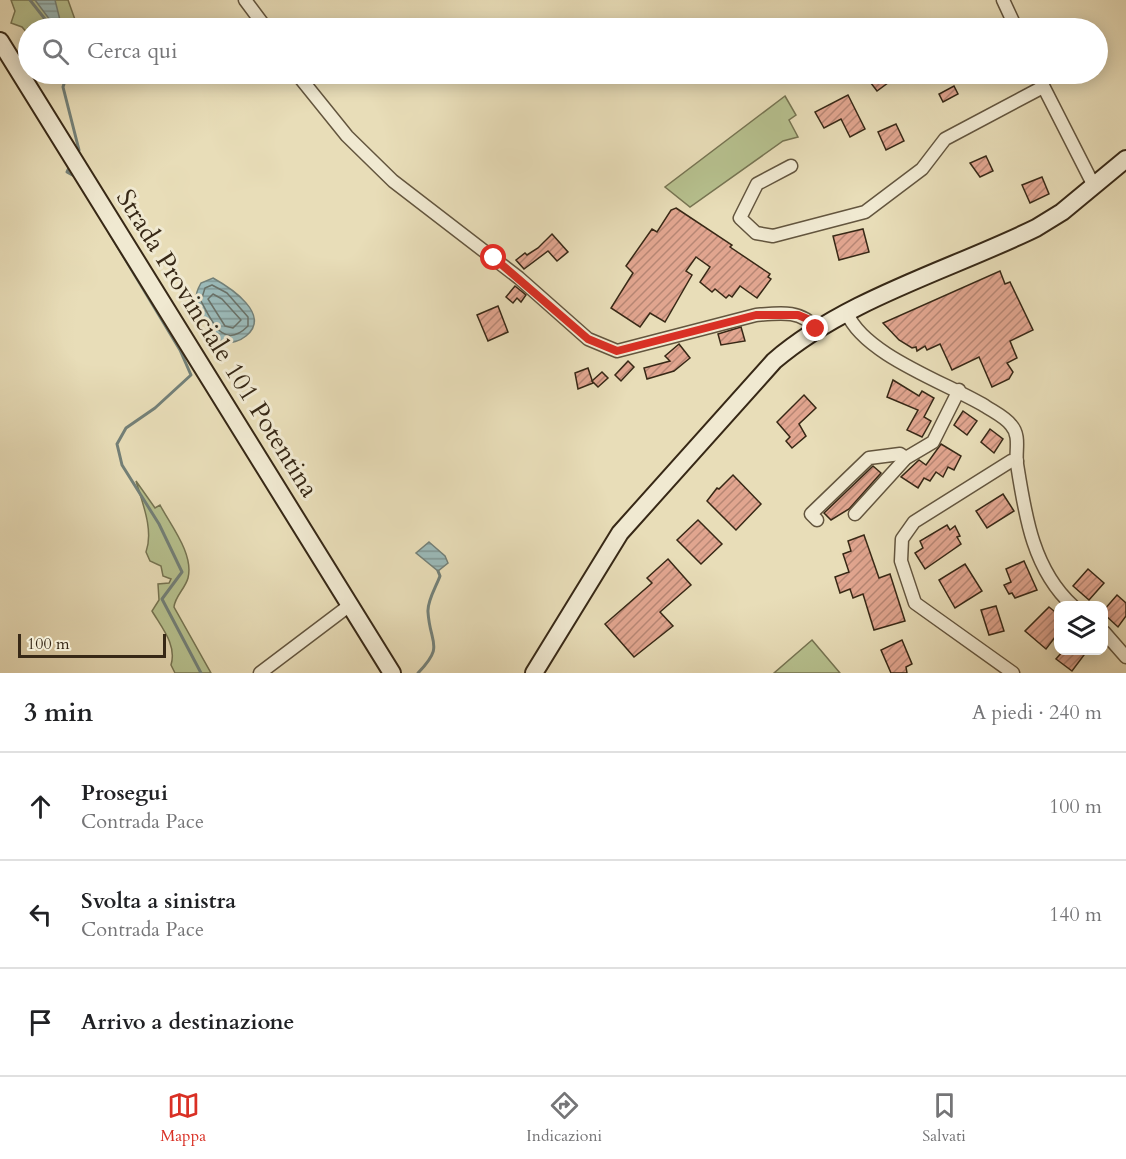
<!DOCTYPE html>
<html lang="it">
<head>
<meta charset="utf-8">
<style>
	body { margin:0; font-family:Cardo,serif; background:#f2f2f2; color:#202124 }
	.controls { position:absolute; right:18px; bottom:18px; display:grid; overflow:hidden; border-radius:12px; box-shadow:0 3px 15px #0003 }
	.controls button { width:54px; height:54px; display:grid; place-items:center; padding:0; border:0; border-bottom:2px solid #e0e0e0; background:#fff; color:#202124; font:30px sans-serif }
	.scale { position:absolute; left:18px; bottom:15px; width:148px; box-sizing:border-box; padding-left:6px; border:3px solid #372816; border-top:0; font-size:16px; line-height:21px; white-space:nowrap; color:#372816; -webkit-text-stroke:4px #f0e9d1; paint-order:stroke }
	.stop { position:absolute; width:18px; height:18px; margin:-14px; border:4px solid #d93025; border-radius:50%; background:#fff }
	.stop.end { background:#d93025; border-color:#fff; box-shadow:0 2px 6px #0008 }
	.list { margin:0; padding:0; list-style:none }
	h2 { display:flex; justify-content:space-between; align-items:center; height:78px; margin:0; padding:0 24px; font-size:26px }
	h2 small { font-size:20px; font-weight:400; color:#757577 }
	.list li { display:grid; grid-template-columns:39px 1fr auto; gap:18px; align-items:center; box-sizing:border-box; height:108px; padding:0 24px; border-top:2px solid #e0e0e0 }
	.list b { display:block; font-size:22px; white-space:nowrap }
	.list p { margin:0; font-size:20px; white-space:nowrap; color:#757577 }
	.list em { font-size:20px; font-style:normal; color:#757577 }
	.icon { flex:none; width:33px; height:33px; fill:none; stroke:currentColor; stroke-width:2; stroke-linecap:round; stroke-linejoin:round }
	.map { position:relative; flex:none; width:1126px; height:673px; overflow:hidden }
	.search { position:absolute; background:#fff; box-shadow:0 3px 15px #0003; left:18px; right:18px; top:18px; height:66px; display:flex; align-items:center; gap:15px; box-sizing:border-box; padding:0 21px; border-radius:33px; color:#757577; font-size:22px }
	.sheet { height:402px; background:#fff }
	nav { display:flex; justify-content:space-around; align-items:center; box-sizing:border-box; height:84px; border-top:2px solid #e0e0e0; background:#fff; font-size:16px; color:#757577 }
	nav a { display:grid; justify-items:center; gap:3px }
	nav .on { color:#d93025 }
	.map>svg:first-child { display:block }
</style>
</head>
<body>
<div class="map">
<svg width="1126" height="673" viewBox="0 0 1126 673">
	<defs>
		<pattern id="water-rules" width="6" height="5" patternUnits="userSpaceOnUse" patternTransform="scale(1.5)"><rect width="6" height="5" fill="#9bbab9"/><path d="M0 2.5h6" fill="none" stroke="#7f9795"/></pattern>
		<pattern id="building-hatch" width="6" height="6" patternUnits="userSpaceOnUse" patternTransform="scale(1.5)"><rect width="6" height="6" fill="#e1a58f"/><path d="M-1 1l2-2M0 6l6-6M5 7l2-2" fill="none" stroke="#b78674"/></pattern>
	</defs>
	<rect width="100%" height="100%" fill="#e8ddb8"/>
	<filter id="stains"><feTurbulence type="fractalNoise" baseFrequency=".00333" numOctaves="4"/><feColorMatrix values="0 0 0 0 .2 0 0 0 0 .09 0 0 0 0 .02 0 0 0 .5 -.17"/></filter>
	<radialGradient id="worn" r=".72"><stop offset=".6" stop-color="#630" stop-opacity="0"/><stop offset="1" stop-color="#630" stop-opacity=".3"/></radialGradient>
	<!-- green -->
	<g fill="#b6c08e" stroke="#767452" stroke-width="1.5">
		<polygon points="11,0 68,0 78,28 28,28 28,34 22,27 11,23 15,11"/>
		<polygon points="785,96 796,115 789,120 798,137 783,141 690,207 665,187"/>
		<path d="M 136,481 L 155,508 L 160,505 C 171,526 194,554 188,578 C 185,589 175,596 174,607 L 211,673 L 175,673 L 171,665 C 177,645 162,628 152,611 L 159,600 L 158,584 L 169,583 L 171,579 L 163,576 L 161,566 L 150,561 L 146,552 C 154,530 142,502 136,481 Z"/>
		<polygon points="812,640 840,673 774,673"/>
	</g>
	<!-- water -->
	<g fill="url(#water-rules)" stroke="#738078" stroke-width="1.5">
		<polygon points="35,0 55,0 62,28 56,28"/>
		<path d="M 213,278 C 231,288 272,315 246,336 C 240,341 231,344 224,342 C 214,338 208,325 203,317 C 195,303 193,297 201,283 Z"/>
		<polygon points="429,542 445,556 448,563 438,571 416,553"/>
	</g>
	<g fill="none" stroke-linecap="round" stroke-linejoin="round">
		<!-- shore -->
		<g stroke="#697168" stroke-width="1.5">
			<path d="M 212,285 L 227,293 L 248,317 L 248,326 C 223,351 212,321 201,301 L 205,288 Z"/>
			<polygon points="213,294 222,299 241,320 233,328 225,326 208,299"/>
		</g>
		<!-- stream -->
		<g stroke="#738078" stroke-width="3">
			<polyline points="30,0 52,28"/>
			<polyline points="67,74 63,87 79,150 78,153"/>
			<polyline points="70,166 67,172 76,177"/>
			<polyline points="110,234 180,350 191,375 155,408 126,428 117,444 122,465 159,524 182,572 162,599 201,673"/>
			<path d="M 418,673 C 445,645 430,645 428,612 C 427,601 436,587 440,576 L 438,571"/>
		</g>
	</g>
	<!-- building -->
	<g fill="url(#building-hatch)" stroke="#372816" stroke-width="1.5">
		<polygon points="864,74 900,74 877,91"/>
		<polygon points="954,86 958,94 943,102 939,94"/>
		<polygon points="848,95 865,129 850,137 841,119 824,128 815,112"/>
		<polygon points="896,124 904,141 886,150 878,132"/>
		<polygon points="986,156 993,171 980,177 970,163"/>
		<polygon points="1042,177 1049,194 1030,203 1022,185"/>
		<polygon points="676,208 732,245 730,247 770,274 768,277 771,279 757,298 740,286 732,297 729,295 726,298 715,289 712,292 700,282 710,267 696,257 686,271 692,275 665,322 650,313 640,327 611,308 633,273 626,266 652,229 657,232 671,210"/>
		<polygon points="863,229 869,252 839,260 833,236"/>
		<polygon points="552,234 568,252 557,261 548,251 524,269 516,260 525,253 527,255 538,248"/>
		<polygon points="1000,271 1005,284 1010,282 1033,330 1010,341 1017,358 1007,363 1013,372 1009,379 992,387 979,357 952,370 940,344 927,350 925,346 917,351 916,347 912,348 899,340 883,323"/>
		<polygon points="515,286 526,295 521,302 517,298 513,303 506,297"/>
		<polygon points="498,306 508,332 488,341 477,315"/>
		<polygon points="741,327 745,341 721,345 718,334"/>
		<polygon points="679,344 690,358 674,371 647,379 644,368 670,361 665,356"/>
		<polygon points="628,361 634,367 621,381 615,375"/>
		<polygon points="588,368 593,383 578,389 575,373"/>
		<polygon points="602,372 608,378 598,387 592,381"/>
		<polygon points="893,380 919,396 922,391 934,398 924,417 931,421 922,437 907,430 918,410 887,397"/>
		<polygon points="804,395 816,408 799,424 806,436 792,448 786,441 790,437 777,422"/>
		<polygon points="963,411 977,421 967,435 954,425"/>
		<polygon points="990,429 1003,439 994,453 981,442"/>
		<polygon points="941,444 961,456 954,470 948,467 943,477 936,472 930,481 924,478 918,488 901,477 919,460 926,465"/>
		<polygon points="873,466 881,473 849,509 831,520 824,513"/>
		<polygon points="733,475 761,504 736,530 707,501 717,488 719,489"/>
		<polygon points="1003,494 1014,511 987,528 976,511"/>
		<polygon points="698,520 722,544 701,564 677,540"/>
		<polygon points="947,525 950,530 955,526 960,536 957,537 961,544 925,569 915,553 923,548 920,541"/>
		<polygon points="864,535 879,578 890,574 905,621 874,630 863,594 853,598 850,589 840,593 835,577 849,572 843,554 851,551 848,541"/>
		<polygon points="668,559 691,585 660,612 673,626 634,657 605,624 652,583 647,578"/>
		<polygon points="1024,561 1037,590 1015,598 1012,593 1009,594 1004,585 1011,582 1006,569"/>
		<polygon points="965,564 982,591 955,608 939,580"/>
		<polygon points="1088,569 1104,583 1089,600 1073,586"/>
		<polygon points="1117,595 1126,603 1126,616 1118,627 1104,614 1104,610"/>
		<polygon points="996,606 1004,631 989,635 981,610"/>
		<polygon points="1049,607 1059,615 1059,632 1046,649 1025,631"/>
		<polygon points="902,640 912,664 906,667 907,673 891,673 881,650"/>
		<polygon points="1063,651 1087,651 1072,671 1056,659"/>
	</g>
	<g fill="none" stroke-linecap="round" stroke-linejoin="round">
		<defs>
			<g id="street">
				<polyline points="245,0 266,28"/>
				<polyline points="1003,0 1016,28"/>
				<path d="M 297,74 L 347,136 L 393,181 L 519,278 L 588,339 L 617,351 L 756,315 C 778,313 802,309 816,329"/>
				<polyline points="1037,74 1094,186"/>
				<polyline points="791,166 757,184 740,218 756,233 773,236 865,212 922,169 945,139 1043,87"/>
				<path d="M 847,313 C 864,355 947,383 985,406 C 994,412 1005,417 1011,425 C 1021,436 1015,451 1017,464 C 1025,515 1033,570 1073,606"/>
				<polyline points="855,514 906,458 933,442 959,390"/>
				<polyline points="817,520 811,514 869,458 900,454 906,458"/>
				<polyline points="1104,632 1126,657"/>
				<polyline points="260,673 350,605"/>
				<polyline points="1013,673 915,603 901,561 902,539 914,522 1011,461 1017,461"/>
			</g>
			<g id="secondary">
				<polyline points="0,41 392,673"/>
				<path d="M 534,673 L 620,533 L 774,361 C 846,299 950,270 1036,228 L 1062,212 L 1126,159"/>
			</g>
		</defs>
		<!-- street casing -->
		<use href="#street" stroke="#63553e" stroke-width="15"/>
		<!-- secondary casing -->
		<use href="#secondary" stroke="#372816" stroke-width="20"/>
		<!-- street -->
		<use href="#street" stroke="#f0e9d1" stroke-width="12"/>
		<!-- secondary -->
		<use href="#secondary" stroke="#f0e9d1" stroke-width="16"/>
	</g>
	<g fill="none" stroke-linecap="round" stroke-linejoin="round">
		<!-- route -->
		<polyline stroke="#d93025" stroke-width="8" points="494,258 588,339 617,351 756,315 798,315 810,320 816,329"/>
	</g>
	<g text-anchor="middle" stroke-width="6" stroke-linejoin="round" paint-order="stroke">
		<!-- street labels -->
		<g font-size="26" fill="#372816" stroke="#f0e9d1">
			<text transform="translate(218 343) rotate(58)" y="9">Strada Provinciale 101 Potentina</text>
		</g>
	</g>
	<rect width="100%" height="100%" filter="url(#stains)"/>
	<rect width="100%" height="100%" fill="url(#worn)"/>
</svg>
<div class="controls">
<button><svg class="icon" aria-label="layers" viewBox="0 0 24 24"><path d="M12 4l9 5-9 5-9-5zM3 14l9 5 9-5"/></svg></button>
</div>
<div class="scale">100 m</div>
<div class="stop" style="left:494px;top:258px"></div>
<div class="stop end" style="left:816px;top:329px"></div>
<div class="search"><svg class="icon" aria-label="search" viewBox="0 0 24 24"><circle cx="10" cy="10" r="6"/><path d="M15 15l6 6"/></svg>Cerca qui</div>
</div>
<section class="sheet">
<h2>3 min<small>A piedi · 240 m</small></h2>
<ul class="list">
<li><svg class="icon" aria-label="ahead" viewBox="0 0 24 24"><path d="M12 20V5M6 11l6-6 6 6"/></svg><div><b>Prosegui</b><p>Contrada Pace</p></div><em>100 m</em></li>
<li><svg class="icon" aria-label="left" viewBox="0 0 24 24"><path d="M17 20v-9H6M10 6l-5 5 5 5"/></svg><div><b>Svolta a sinistra</b><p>Contrada Pace</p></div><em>140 m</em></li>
<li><svg class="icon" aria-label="arrive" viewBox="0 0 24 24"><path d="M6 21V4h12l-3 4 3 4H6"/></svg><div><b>Arrivo a destinazione</b></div></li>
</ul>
</section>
<nav>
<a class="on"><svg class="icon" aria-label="map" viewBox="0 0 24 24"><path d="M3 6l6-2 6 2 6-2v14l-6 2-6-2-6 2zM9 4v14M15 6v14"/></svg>Mappa</a>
<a><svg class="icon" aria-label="directions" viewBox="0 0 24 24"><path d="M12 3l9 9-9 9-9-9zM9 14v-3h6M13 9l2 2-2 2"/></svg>Indicazioni</a>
<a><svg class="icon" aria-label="saved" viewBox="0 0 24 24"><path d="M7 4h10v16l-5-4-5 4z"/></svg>Salvati</a>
</nav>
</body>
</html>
